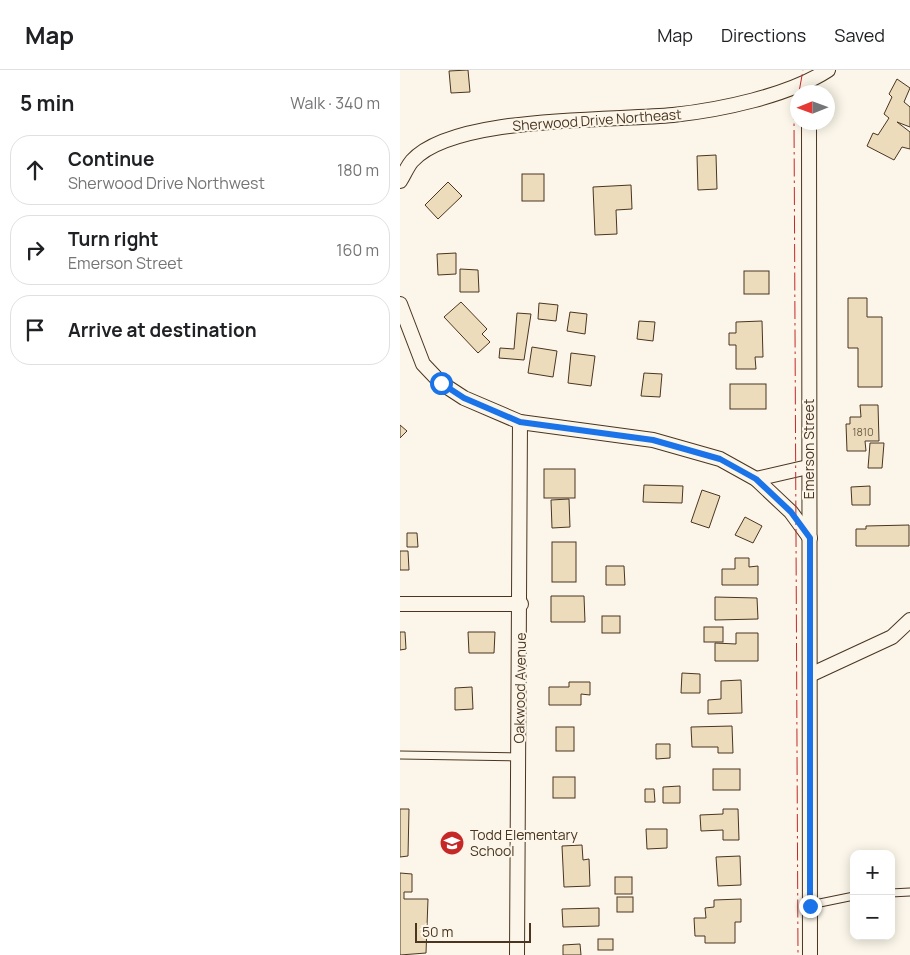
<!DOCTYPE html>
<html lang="en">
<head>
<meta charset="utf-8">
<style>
	body { margin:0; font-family:Manrope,sans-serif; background:#f2f2f2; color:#202124 }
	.controls { position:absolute; right:15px; bottom:15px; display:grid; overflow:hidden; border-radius:10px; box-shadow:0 2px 12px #0003 }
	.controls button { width:45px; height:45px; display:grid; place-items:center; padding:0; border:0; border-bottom:1px solid #e0e0e0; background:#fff; color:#202124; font:25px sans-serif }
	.compass { position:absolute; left:390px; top:15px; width:45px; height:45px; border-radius:50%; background:#fff; box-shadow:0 2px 12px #0003; rotate:269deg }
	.scale { position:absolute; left:15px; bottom:12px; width:116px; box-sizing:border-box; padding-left:5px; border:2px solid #4a3520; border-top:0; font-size:14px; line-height:18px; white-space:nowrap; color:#4a3520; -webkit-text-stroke:4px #fbf6e9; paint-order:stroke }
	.stop { position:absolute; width:15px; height:15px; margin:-11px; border:4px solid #1a73e8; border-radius:50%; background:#fff }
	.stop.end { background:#1a73e8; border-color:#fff; box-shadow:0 1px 5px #0008 }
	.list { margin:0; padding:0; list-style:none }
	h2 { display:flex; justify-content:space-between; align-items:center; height:65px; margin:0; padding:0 20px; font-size:21px }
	h2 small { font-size:16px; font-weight:400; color:#757577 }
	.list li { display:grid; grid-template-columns:32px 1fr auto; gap:15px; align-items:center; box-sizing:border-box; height:70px; margin:0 10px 10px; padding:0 10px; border:1px solid #e0e0e0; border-radius:20px }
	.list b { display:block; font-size:19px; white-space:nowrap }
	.list p { margin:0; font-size:16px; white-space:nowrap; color:#757577 }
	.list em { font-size:16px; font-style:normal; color:#757577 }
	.icon { flex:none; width:28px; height:28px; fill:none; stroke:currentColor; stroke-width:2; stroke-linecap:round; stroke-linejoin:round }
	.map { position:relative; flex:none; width:510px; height:885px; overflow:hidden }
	header { display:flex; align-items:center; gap:30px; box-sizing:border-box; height:70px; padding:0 25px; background:#fff; border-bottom:1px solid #e0e0e0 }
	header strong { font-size:24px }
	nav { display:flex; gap:28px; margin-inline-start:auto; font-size:18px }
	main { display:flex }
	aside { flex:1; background:#fff }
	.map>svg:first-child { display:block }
</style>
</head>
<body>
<header>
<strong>Map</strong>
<nav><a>Map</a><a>Directions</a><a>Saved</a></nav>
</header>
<main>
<aside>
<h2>5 min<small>Walk · 340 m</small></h2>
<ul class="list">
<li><svg class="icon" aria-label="ahead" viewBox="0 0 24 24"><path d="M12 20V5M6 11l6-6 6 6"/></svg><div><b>Continue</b><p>Sherwood Drive Northwest</p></div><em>180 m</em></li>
<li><svg class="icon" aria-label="right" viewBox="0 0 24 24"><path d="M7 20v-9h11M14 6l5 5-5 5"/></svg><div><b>Turn right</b><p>Emerson Street</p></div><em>160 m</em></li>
<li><svg class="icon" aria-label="arrive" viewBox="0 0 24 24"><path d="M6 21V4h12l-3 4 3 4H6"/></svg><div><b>Arrive at destination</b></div></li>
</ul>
</aside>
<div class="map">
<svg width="510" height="885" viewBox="0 0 510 885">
	<rect width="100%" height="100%" fill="#fbf6e9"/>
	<!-- building -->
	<g fill="#ecdcbc" stroke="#4a3520">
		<polygon points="68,0 70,22 51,23 49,1"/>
		<polygon points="497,9 510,18 504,32 510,37 510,57 497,52 510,62 510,79 502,77 494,90 467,76 473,63 478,65 489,48 484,44 492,27 489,24"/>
		<polygon points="316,85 317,119 298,120 297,86"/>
		<rect x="122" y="104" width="22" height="27"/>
		<polygon points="48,112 62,126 38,149 25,135"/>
		<polygon points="231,115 232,139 216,140 217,164 195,165 193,117"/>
		<polygon points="56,183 56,204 38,205 37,184"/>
		<polygon points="60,199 78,200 79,222 60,222"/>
		<rect x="344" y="201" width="25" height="23"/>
		<polygon points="448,228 467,228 467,247 482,247 482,317 458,317 458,278 448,278"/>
		<polygon points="61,232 87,259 82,264 90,272 78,283 44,247"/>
		<polygon points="139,233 158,235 156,251 138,249"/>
		<polygon points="170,242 187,244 185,264 167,261"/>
		<polygon points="117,243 131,244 124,290 99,288 100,278 114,279"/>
		<polygon points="239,251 255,252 253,271 237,269"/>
		<polygon points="362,251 363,287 355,287 356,299 336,299 336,275 329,275 329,263 336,263 336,252"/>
		<polygon points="132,277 157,281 153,307 128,303"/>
		<polygon points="171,283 195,286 191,316 168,313"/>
		<polygon points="244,303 262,304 260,327 241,326"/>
		<rect x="330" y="314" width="36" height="25"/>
		<polygon points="460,335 478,335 479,371 465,371 466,381 447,381 446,354 450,354 450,347 461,347"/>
		<polygon points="0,355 7,361 0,368"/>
		<polygon points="470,373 484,373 482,398 468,398"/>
		<rect x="144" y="399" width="31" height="29"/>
		<polygon points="244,415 283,416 282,433 243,432"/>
		<polygon points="470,416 470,435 452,435 451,417"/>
		<polygon points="302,420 320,426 309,458 291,452"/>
		<polygon points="169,429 170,457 152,458 151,430"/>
		<polygon points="345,447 362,456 353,473 335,465"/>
		<polygon points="509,455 509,476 456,476 456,459 466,459 466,456"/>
		<polygon points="7,463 17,463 18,477 7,477"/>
		<rect x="152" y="472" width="24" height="40"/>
		<polygon points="0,481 8,481 9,500 0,500"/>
		<polygon points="335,488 349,488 349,497 358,496 358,515 322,515 322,499 335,499"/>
		<polygon points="206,496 224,496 225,515 206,515"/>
		<polygon points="151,526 184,526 185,552 151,552"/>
		<polygon points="315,527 357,528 358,549 315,550"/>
		<rect x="202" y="546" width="18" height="17"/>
		<rect x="304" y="557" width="19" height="15"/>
		<polygon points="0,562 5,562 6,579 0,580"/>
		<polygon points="68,562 95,562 94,583 69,583"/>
		<polygon points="336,563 358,563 358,591 315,591 315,573 336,574"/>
		<polygon points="282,603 300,604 300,623 281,623"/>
		<polygon points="341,610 342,643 308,644 308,630 321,629 321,611"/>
		<polygon points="169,612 190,612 190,625 181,624 181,635 149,635 149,617 169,617"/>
		<polygon points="72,617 73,639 55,640 55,618"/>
		<polygon points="332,656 333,683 318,683 318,677 292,677 291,657"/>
		<rect x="156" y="657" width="18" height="24"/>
		<polygon points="256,674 270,674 270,688 256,689"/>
		<rect x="313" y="699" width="27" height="21"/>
		<rect x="153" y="707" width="22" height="21"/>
		<polygon points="280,716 280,733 263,733 263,717"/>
		<polygon points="245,719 254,719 255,732 245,732"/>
		<polygon points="0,739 9,739 8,786 0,787"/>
		<polygon points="323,739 338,739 339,770 323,770 323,760 301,761 300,745 323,744"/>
		<polygon points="246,759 267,759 267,778 247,779"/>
		<polygon points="182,775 183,790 189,789 190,816 164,817 162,776"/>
		<polygon points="340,786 341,815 318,816 316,787"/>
		<polygon points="0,803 12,804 12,822 4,822 4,829 28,829 26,883 0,885"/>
		<rect x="215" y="807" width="17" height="17"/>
		<rect x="217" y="827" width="16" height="15"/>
		<polygon points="341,829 341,852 335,852 335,873 305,873 305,866 295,866 294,848 306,848 305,838 314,837 314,830"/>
		<polygon points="199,838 199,856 163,857 162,839"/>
		<rect x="198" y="869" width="15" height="11"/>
		<polygon points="180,874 181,885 163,885 163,875"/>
	</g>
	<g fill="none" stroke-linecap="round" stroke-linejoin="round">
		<defs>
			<g id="service">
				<polyline points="0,685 119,687"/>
				<polyline points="491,823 510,822"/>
				<polyline points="410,835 454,826"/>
			</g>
			<g id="minor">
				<polyline points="409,52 410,885"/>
				<path d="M 0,111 C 4,105 7,97 12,91 C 53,45 212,51 273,45 C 320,40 388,26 428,0"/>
				<polyline points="0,234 23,294 41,313 64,328 120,352 253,370 320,389 356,409 391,442 410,468"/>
				<polyline points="356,409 408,397"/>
				<polyline points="0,534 121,534"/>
				<polyline points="410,605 492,567 510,550"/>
				<polyline points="117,885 120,352"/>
			</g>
		</defs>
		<!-- service casing -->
		<use href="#service" stroke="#4a3520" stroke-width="9"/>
		<!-- minor casing -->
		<use href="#minor" stroke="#4a3520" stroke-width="16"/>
		<!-- service -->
		<use href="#service" stroke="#fbf6e9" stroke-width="7"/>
		<!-- minor -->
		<use href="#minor" stroke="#fbf6e9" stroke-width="14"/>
		<!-- power -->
		<g stroke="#c62828" stroke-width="1" stroke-dasharray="18 4 2.5 4" stroke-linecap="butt">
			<polyline points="399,22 403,0"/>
			<polyline points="398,32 394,48 398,885"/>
		</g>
	</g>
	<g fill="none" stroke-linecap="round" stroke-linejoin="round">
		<!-- route -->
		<polyline stroke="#1a73e8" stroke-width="6" points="41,313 64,328 120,352 253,370 320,389 356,409 391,442 410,468 410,836"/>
	</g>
	<!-- icons -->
	<defs>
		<symbol id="school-disc" viewBox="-11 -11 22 22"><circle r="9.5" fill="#c62828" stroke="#fbf6e9"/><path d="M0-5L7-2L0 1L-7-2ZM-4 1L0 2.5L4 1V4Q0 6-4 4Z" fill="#fff"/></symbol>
	</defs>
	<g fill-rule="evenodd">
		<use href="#school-disc" x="38" y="759" width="28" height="28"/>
	</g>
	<g text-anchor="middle" stroke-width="4" stroke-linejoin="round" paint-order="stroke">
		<!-- number labels -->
		<g font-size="11" fill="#725f47">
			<text x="463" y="366">1810</text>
		</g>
		<!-- street labels -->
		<g font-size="14" fill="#4a3520" stroke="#fbf6e9">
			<text transform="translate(197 50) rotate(-4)" y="5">Sherwood Drive Northeast</text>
			<text transform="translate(409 379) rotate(-90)" y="5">Emerson Street</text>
			<text transform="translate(120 618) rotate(-89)" y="5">Oakwood Avenue</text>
		</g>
		<!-- poi labels -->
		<g font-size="14" fill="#4a3520" stroke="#fbf6e9" text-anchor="start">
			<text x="70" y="770">Todd Elementary<tspan x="70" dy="16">School</tspan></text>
		</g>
	</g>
</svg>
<div class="controls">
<button>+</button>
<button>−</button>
</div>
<svg class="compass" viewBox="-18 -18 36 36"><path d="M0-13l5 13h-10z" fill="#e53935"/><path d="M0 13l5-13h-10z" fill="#757577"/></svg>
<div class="scale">50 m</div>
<div class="stop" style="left:41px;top:313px"></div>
<div class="stop end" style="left:410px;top:836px"></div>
</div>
</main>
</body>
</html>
